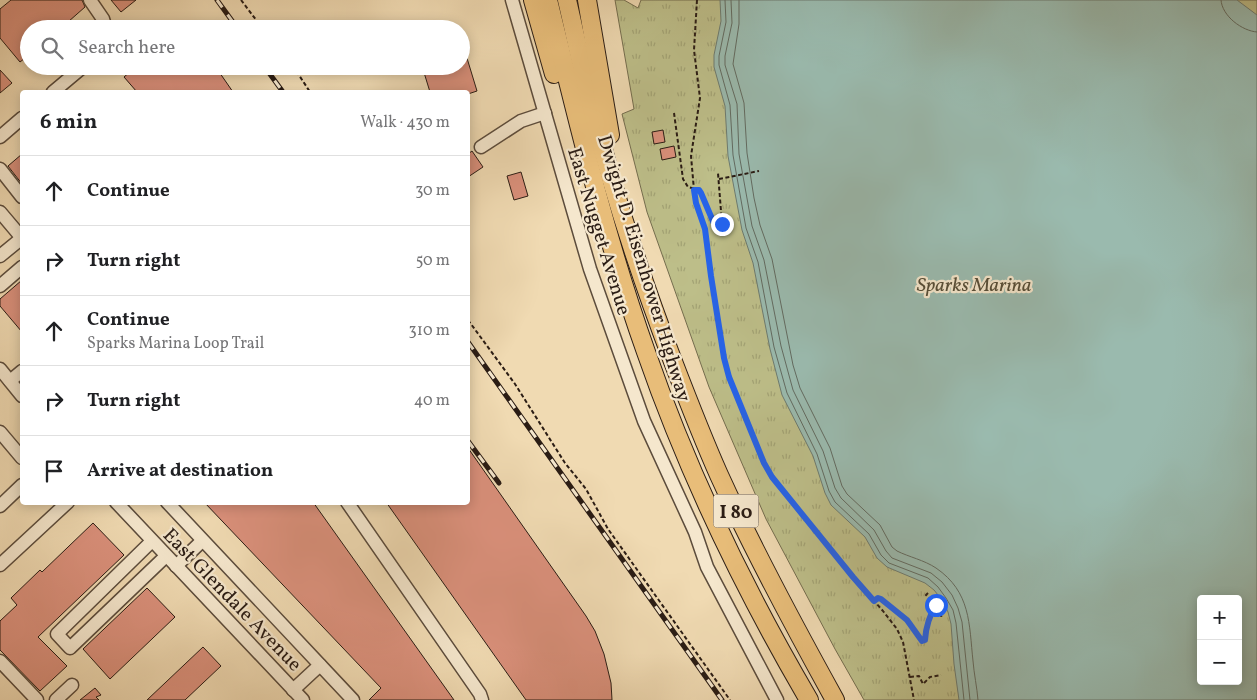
<!DOCTYPE html>
<html lang="en">
<head>
<meta charset="utf-8">
<style>
	body { margin:0; font-family:Vollkorn,serif; background:#f2f2f2; color:#202124 }
	.controls { position:absolute; right:15px; bottom:15px; display:grid; overflow:hidden; border-radius:5px; box-shadow:0 2px 12px #0003 }
	.controls button { width:45px; height:45px; display:grid; place-items:center; padding:0; border:0; border-bottom:1px solid #e0e0e0; background:#fff; color:#202124; font:25px sans-serif }
	.stop { position:absolute; width:15px; height:15px; margin:-11px; border:4px solid #2563eb; border-radius:50%; background:#fff }
	.stop.end { background:#2563eb; border-color:#fff; box-shadow:0 1px 5px #0008 }
	.list { margin:0; padding:0; list-style:none }
	h2 { display:flex; justify-content:space-between; align-items:center; height:65px; margin:0; padding:0 20px; font-size:21px }
	h2 small { font-size:16px; font-weight:400; color:#757577 }
	.list li { display:grid; grid-template-columns:32px 1fr auto; gap:15px; align-items:center; box-sizing:border-box; height:70px; padding:0 20px; border-top:1px solid #e0e0e0 }
	.list b { display:block; font-size:19px; white-space:nowrap }
	.list p { margin:0; font-size:16px; white-space:nowrap; color:#757577 }
	.list em { font-size:16px; font-style:normal; color:#757577 }
	.icon { flex:none; width:28px; height:28px; fill:none; stroke:currentColor; stroke-width:2; stroke-linecap:round; stroke-linejoin:round }
	.map { position:relative; flex:none; width:1257px; height:700px; overflow:hidden }
	.search { position:absolute; background:#fff; box-shadow:0 2px 12px #0003; left:20px; top:20px; width:450px; height:55px; display:flex; align-items:center; gap:12px; box-sizing:border-box; padding:0 18px; border-radius:28px; color:#757577; font-size:19px }
	.panel { position:absolute; background:#fff; box-shadow:0 2px 12px #0003; left:20px; top:90px; width:450px; height:415px; border-radius:5px }
	.map>svg:first-child { display:block }
</style>
</head>
<body>
<div class="map">
<svg width="1257" height="700" viewBox="0 0 1257 700">
	<defs>
		<pattern id="grass-tufts" width="24" height="20" patternUnits="userSpaceOnUse" patternTransform="scale(1.25)"><rect width="24" height="20" fill="#bdbe89"/><path d="M3 7l-1-3M5 7V3M7 7l1-3M15 17l-1-3M17 17v-4M19 17l1-3" fill="none" stroke="#a3a375"/></pattern>
	</defs>
	<rect width="100%" height="100%" fill="#f0dab2"/>
	<filter id="stains"><feTurbulence type="fractalNoise" baseFrequency=".004" numOctaves="4"/><feColorMatrix values="0 0 0 0 .2 0 0 0 0 .09 0 0 0 0 .02 0 0 0 .5 -.17"/></filter>
	<radialGradient id="worn" r=".72"><stop offset=".6" stop-color="#630" stop-opacity="0"/><stop offset="1" stop-color="#630" stop-opacity=".3"/></radialGradient>
	<!-- grass -->
	<path fill="url(#grass-tufts)" stroke="#746d4e" fill-rule="evenodd" d="M 615,0 L 624,0 L 638,8 L 641,0 L 1257,0 L 1257,700 L 864,700 L 835,649 L 766,519 L 709,387 L 647,212 L 622,114 L 634,109 ZM 1201,599 L 1238,599 L 1238,681 L 1201,681 Z"/>
	<!-- water -->
	<path fill="#9abaae" stroke="#6d7b70" fill-rule="evenodd" d="M 720,0 L 1237,0 L 1257,15 L 1257,700 L 959,700 L 954,664 L 951,624 L 948,612 L 942,600 L 934,590 L 925,583 L 887,567 L 877,558 L 865,537 L 831,505 L 825,493 L 813,456 L 782,395 L 770,349 L 753,263 L 742,230 L 728,156 L 725,106 L 714,67 L 714,55 L 721,21 ZM 1201,599 L 1238,599 L 1238,681 L 1201,681 Z"/>
	<g fill="none" stroke-linecap="round" stroke-linejoin="round">
		<!-- shore -->
		<g stroke="#626b61" stroke-width="1">
			<polyline points="725,0 726,22 719,56 719,65 730,105 733,155 746,228 758,262 774,347 787,393 817,454 829,491 835,502 869,534 881,555 889,563 928,578 938,587 946,598 953,610 956,623 964,700"/>
			<polyline points="731,0 732,23 725,56 725,65 737,104 739,154 752,226 764,260 781,346 793,390 823,451 835,488 841,498 874,530 886,551 892,558 931,573 942,582 952,595 958,608 962,622 970,700"/>
			<path d="M 739,0 L 739,24 L 733,64 L 744,103 L 747,153 L 754,198 L 760,225 L 772,259 L 793,365 L 800,388 L 830,448 L 842,486 L 847,494 L 880,525 L 892,547 L 897,551 C 909,557 924,560 936,568 C 971,592 969,624 973,661 C 974,674 977,687 978,700"/>
			<path d="M 1221,0 C 1222,16 1242,31 1257,32"/>
		</g>
	</g>
	<!-- building -->
	<g fill="#da907b" stroke="#2a1c14">
		<polygon points="11,0 82,0 85,7 60,29 29,29 29,55 20,62 0,38 0,9"/>
		<polygon points="111,0 136,0 121,12"/>
		<polygon points="461,45 463,45 477,91 468,94 468,92 430,92 422,66 461,66"/>
		<polygon points="137,66 215,66 233,92 137,92 124,77"/>
		<polygon points="0,70 12,83 0,93"/>
		<polygon points="663,130 665,142 654,144 652,132"/>
		<polygon points="674,146 676,157 662,160 660,149"/>
		<polygon points="472,151 483,167 468,177 468,154"/>
		<polygon points="22,154 22,184 8,166"/>
		<polygon points="521,172 528,196 514,200 507,176"/>
		<polygon points="22,280 22,332 0,306 0,299"/>
		<polygon points="468,448 586,616 595,631 604,654 611,683 612,700 526,700 386,502 468,502"/>
		<polygon points="204,502 313,502 454,700 369,700 381,688"/>
		<polygon points="93,523 124,555 38,637 67,666 40,691 0,650 0,621 17,605 11,598 40,570 42,572"/>
		<polygon points="147,588 175,617 110,679 83,649"/>
		<polygon points="203,647 221,666 185,700 147,700"/>
		<polygon points="95,688 101,695 96,697 99,700 80,700"/>
	</g>
	<g fill="none" stroke-linecap="round" stroke-linejoin="round">
		<defs>
			<g id="minor">
				<polyline points="90,0 103,19 106,29"/>
				<polyline points="512,0 590,269 644,421 695,532 707,567 777,700"/>
				<polyline points="53,92 84,66"/>
				<polyline points="0,137 22,118"/>
				<polyline points="481,147 521,121 545,113"/>
				<polyline points="0,169 22,197"/>
				<polyline points="0,212 22,238"/>
				<polyline points="0,256 22,238"/>
				<polyline points="0,286 22,267"/>
				<polyline points="0,369 22,396"/>
				<polyline points="10,381 22,371"/>
				<polyline points="0,432 22,458"/>
				<polyline points="116,502 303,700"/>
				<polyline points="167,502 353,700"/>
				<polyline points="347,502 480,694 482,700"/>
				<polyline points="0,506 22,485"/>
				<polyline points="152,541 57,634 70,648 166,556"/>
				<polyline points="0,565 68,502"/>
				<polyline points="176,566 202,541"/>
				<polyline points="0,661 37,700"/>
				<polyline points="293,690 320,665"/>
				<polyline points="56,700 72,685"/>
			</g>
			<g id="highway">
				<polyline points="533,0 554,74"/>
				<path d="M 548,0 C 577,118 605,237 646,352 C 688,473 744,589 809,700"/>
				<path d="M 567,0 C 575,34 582,69 591,103 C 612,190 640,275 672,359 C 687,398 702,437 719,475 C 754,552 794,626 835,700"/>
				<polyline points="587,0 610,135"/>
			</g>
		</defs>
		<!-- minor casing -->
		<use href="#minor" stroke="#5c4c3c" stroke-width="15"/>
		<!-- highway casing -->
		<use href="#highway" stroke="#2a1c14" stroke-width="20"/>
		<!-- path -->
		<g stroke="#2a1c14" stroke-width="2" stroke-dasharray="4 2.5" stroke-linecap="butt">
			<polyline points="241,0 263,29"/>
			<polyline points="697,0 694,50 700,98 691,156 694,190 696,203 705,229 711,276 724,358 729,377 764,463 772,477 853,577 883,611 897,629 903,642 914,700"/>
			<polyline points="293,66 310,92"/>
			<polyline points="674,113 683,179 688,187 699,190 701,193 715,227 722,224 718,173"/>
			<polyline points="719,179 759,171"/>
			<polyline points="468,320 515,384 565,463 586,489 608,529 730,700"/>
			<polyline points="928,593 926,595 935,605 941,616 944,615"/>
			<path d="M 874,601 L 878,598 L 907,620 L 922,641 L 925,640 C 926,626 929,616 935,605"/>
			<polyline points="910,677 919,676 923,684 930,677 941,675"/>
		</g>
		<!-- minor -->
		<use href="#minor" stroke="#f5e7cd" stroke-width="12"/>
		<!-- highway -->
		<use href="#highway" stroke="#e8bd79" stroke-width="18"/>
		<defs>
			<g id="rail">
				<polyline points="217,0 238,29"/>
				<polyline points="264,66 283,92"/>
				<polyline points="468,342 722,700"/>
				<polyline points="468,441 499,483"/>
			</g>
		</defs>
		<!-- rail casing -->
		<use href="#rail" stroke="#2a1c14" stroke-width="5"/>
		<!-- rail -->
		<use href="#rail" stroke="#f5e7cd" stroke-width="3" stroke-dasharray="9" stroke-linecap="butt"/>
	</g>
	<g fill="none" stroke-linecap="round" stroke-linejoin="round">
		<!-- route -->
		<path stroke="#2563eb" stroke-width="6" d="M 722,224 L 715,226 L 701,193 L 699,190 L 694,190 L 696,203 L 705,229 L 711,276 L 724,358 L 729,377 L 764,463 L 772,477 L 853,577 L 874,601 L 878,598 L 881,599 L 907,620 L 922,641 L 925,640 C 926,626 929,616 936,605"/>
	</g>
	<g text-anchor="middle" stroke-width="4.5" stroke-linejoin="round" paint-order="stroke">
		<!-- shield labels -->
		<rect fill="#f5e7cd" stroke="#67594c" stroke-width="1" x="713.5" y="494.5" width="45" height="33" rx="4"/>
		<g font-size="19" font-weight="bold" fill="#2a1c14">
			<text x="736" y="518">I 80</text>
		</g>
		<!-- street labels -->
		<g font-size="20" fill="#2a1c14" stroke="#f5e7cd">
			<text transform="translate(600 231) rotate(73)" y="7">East Nugget Avenue</text>
			<text transform="translate(645 268) rotate(73)" y="7">Dwight D. Eisenhower Highway</text>
			<text transform="translate(233 599) rotate(46)" y="7">East Glendale Avenue</text>
		</g>
		<!-- park labels -->
		<g font-size="20" font-style="italic" fill="#564d37" stroke="#f5e7cd">
			<text x="974" y="291">Sparks Marina</text>
		</g>
	</g>
	<rect width="100%" height="100%" filter="url(#stains)"/>
	<rect width="100%" height="100%" fill="url(#worn)"/>
</svg>
<div class="controls">
<button>+</button>
<button>−</button>
</div>
<div class="stop" style="left:936px;top:605px"></div>
<div class="stop end" style="left:722px;top:224px"></div>
<div class="search"><svg class="icon" aria-label="search" viewBox="0 0 24 24"><circle cx="10" cy="10" r="6"/><path d="M15 15l6 6"/></svg>Search here</div>
<section class="panel">
<h2>6 min<small>Walk · 430 m</small></h2>
<ul class="list">
<li><svg class="icon" aria-label="ahead" viewBox="0 0 24 24"><path d="M12 20V5M6 11l6-6 6 6"/></svg><div><b>Continue</b></div><em>30 m</em></li>
<li><svg class="icon" aria-label="right" viewBox="0 0 24 24"><path d="M7 20v-9h11M14 6l5 5-5 5"/></svg><div><b>Turn right</b></div><em>50 m</em></li>
<li><svg class="icon" aria-label="ahead" viewBox="0 0 24 24"><path d="M12 20V5M6 11l6-6 6 6"/></svg><div><b>Continue</b><p>Sparks Marina Loop Trail</p></div><em>310 m</em></li>
<li><svg class="icon" aria-label="right" viewBox="0 0 24 24"><path d="M7 20v-9h11M14 6l5 5-5 5"/></svg><div><b>Turn right</b></div><em>40 m</em></li>
<li><svg class="icon" aria-label="arrive" viewBox="0 0 24 24"><path d="M6 21V4h12l-3 4 3 4H6"/></svg><div><b>Arrive at destination</b></div></li>
</ul>
</section>
</div>
</body>
</html>
